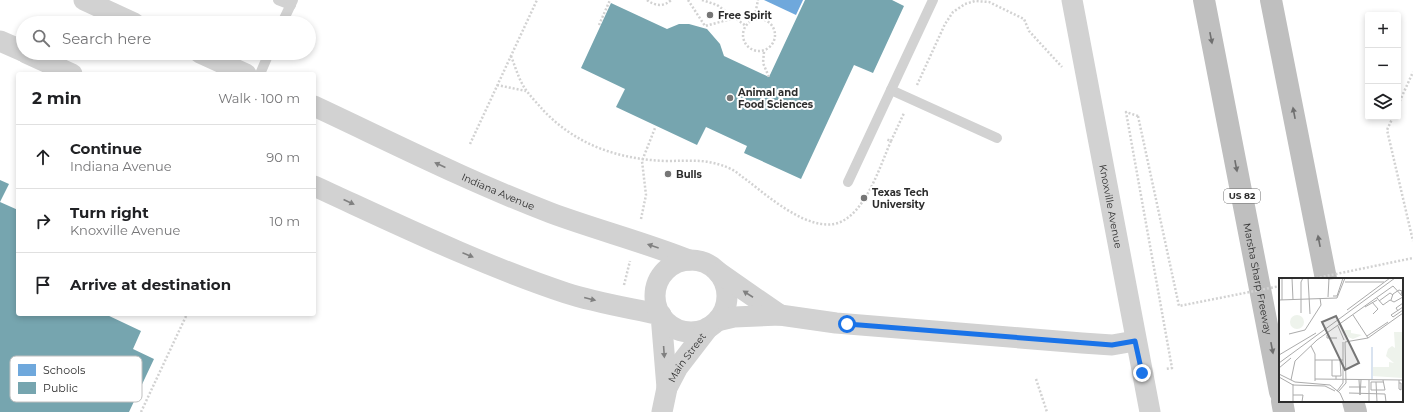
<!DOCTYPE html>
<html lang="en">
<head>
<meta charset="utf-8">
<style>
	body { margin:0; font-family:Montserrat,sans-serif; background:#f2f2f2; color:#202124 }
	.controls { position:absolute; right:12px; top:12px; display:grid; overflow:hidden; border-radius:4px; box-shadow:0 2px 6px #0003 }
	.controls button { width:36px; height:36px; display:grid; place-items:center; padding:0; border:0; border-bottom:1px solid #e0e0e0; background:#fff; color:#202124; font:20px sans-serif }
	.stop { position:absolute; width:12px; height:12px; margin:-9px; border:3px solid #1a73e8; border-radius:50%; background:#fff }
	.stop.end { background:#1a73e8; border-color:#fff; box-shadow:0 1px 4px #0008 }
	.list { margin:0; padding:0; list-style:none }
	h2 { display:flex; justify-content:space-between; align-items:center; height:52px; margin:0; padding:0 16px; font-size:17px }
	h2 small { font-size:13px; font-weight:400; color:#757577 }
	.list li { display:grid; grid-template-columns:26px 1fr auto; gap:12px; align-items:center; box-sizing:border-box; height:64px; padding:0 16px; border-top:1px solid #e0e0e0 }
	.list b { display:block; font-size:15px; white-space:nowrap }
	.list p { margin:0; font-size:13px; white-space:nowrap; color:#757577 }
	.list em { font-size:13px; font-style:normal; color:#757577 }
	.icon { flex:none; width:22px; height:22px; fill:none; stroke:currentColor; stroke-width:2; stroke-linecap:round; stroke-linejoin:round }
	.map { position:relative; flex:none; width:1413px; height:412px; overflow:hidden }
	.search { position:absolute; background:#fff; box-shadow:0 2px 6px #0003; left:16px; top:16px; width:300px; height:44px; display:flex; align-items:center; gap:10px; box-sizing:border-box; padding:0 14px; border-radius:22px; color:#757577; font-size:15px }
	.panel { position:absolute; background:#fff; box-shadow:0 2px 6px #0003; left:16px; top:72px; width:300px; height:244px; border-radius:4px }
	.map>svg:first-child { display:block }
</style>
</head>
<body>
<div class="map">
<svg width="1413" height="412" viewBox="0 0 1413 412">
	<rect width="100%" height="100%" fill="#fff"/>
	<!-- schools -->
	<polygon fill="#6fa8dc" points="764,0 803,0 796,15"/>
	<!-- public -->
	<g fill="#76a5af">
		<polygon points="805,0 892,0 904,6 873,73 854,65 801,179 744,153 747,146 706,127 697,145 616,107 625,89 581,68 611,3 667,29 679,24 689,24 707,29 720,44 724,56 769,77"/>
		<polygon points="0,180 9,184 0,202 18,210 18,314 105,314 141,331 133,349 154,359 129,412 0,412"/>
	</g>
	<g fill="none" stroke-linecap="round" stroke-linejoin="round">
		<!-- path -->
		<g stroke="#d2d2d2" stroke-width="2.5" stroke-dasharray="2 2" stroke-linecap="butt">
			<path d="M 647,0 C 655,6 664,7 671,0"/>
			<polyline points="688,0 705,26 735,18"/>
			<polyline points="702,0 717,5 746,26"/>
			<circle cx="759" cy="35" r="16"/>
			<polyline points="754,20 758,0"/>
			<polyline points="599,25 610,0"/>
			<polyline points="764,52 763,63 769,77"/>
			<path d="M 511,56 C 515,66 518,77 524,87 C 529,95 537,103 543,110 C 576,145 618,159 665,161 C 690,161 707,158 731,169 C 737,172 742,177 748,181 C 770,198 809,232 838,223 C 866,213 880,166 891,141 L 886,139"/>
			<polyline points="497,85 526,91"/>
			<polyline points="917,85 945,24 953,12 965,4 975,1 989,2 1024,19 1029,31 1062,67"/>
			<polyline points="1398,105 1413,72"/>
			<polyline points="1138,116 1126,112 1172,368 1165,369"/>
			<polyline points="1393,117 1387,130 1413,241"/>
			<polyline points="891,141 904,113"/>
			<polyline points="470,144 537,0"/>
			<polyline points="641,219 646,195 642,161 655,128"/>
			<polyline points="624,285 630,261"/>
			<polyline points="1036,379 1047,412"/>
			<polyline points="141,412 187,314"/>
		</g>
		<!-- lane -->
		<g stroke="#d2d2d2" stroke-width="10">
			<polyline points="278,0 291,5"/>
			<polyline points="282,23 293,0"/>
			<polyline points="260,74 269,53"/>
			<polyline points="891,90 997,138"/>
			<polyline points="848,182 933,0"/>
		</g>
		<!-- street -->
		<g stroke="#d2d2d2" stroke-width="21">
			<polyline points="84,0 134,23"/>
			<path id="s1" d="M 1072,0 L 1150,412"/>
			<polyline points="0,41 23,51"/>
			<polyline points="26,53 72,74"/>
			<polyline points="200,53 246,74"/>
			<path id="s2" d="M 314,106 C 393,143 470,182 551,213 C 597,230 644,242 689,260"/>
			<path d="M 314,186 C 397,224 479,264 566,293 C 597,303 630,308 661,315 L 667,388"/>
			<circle cx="691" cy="296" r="36"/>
			<polyline points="718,272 780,315"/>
			<polyline points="717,321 734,317 780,315 836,323 1082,343 1112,345 1135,341"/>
			<path id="s3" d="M 662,412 L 667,388 L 678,367 L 708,328"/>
		</g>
		<!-- highway -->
		<g stroke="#bfbfbf" stroke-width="22">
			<path id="s4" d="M 1204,0 L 1280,392"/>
			<polyline points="1271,0 1326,279"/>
			<polyline points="1282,401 1284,412"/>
			<polyline points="1353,401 1356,412"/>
		</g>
		<!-- path-bridge -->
		<g stroke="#d2d2d2" stroke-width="2.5" stroke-dasharray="2 2" stroke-linecap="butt">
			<polyline points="1138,116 1179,306 1280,286"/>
			<polyline points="1312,279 1413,258"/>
		</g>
	</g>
	<!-- one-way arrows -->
	<defs><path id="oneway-solid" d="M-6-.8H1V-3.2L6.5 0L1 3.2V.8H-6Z"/></defs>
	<g fill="#6f6f6f">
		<use href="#oneway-solid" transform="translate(1211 38) rotate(79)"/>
		<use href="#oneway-solid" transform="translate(1294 113) rotate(-101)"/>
		<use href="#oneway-solid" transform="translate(1236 166) rotate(79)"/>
		<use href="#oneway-solid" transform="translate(1319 241) rotate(-101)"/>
		<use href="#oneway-solid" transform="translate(1272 348) rotate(79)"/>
	</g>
	<g fill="#808080">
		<use href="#oneway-solid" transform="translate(440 165) rotate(-155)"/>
		<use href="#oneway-solid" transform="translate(349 202) rotate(25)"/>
		<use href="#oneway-solid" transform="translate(653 246) rotate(-161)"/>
		<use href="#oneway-solid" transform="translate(468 255) rotate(23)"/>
		<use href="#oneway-solid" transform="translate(748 294) rotate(-147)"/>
		<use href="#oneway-solid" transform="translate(590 299) rotate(14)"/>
		<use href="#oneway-solid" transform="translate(664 352) rotate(86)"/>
	</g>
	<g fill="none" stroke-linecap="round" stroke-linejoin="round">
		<!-- route -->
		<polyline stroke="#1a73e8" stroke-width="5" points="847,324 1112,345 1135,341 1142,373"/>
	</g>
	<!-- markers -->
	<g fill="#767676" stroke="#fff" stroke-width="1.5">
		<circle cx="710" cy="15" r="4"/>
		<circle cx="730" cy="98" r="4"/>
		<circle cx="668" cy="174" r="4"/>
		<circle cx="864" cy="198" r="4"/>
	</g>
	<g text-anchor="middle" stroke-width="4" stroke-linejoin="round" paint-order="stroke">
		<!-- shield labels -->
		<rect fill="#fff" stroke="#6c6c6c" stroke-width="1" x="1224" y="189" width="36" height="14" rx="3"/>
		<g font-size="9" font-weight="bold" fill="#2d2d2d">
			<text x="1242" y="199">US 82</text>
		</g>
		<!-- poi labels -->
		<g font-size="10" font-weight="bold" fill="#2d2d2d" stroke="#fff" text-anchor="start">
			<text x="718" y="19">Free Spirit</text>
			<text x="738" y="96">Animal and<tspan x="738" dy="12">Food Sciences</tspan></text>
			<text x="676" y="178">Bulls</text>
			<text x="872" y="196">Texas Tech<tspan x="872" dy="12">University</tspan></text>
		</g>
		<!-- street labels -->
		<g font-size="10" fill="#2d2d2d" stroke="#fff">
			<text dy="4" stroke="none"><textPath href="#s2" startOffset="203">Indiana Avenue</textPath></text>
			<text dy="4" stroke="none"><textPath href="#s1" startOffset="210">Knoxville Avenue</textPath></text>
			<text dy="4" stroke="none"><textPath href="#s4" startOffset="284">Marsha Sharp Freeway</textPath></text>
			<text dy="4" stroke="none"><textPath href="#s3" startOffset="61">Main Street</textPath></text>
		</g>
	</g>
	<!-- overview -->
	<g transform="translate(1279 278)">
		<rect width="124" height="124" fill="#fff"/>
		<path d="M11 44a7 7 0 1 1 14 0a7 7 0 1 1-14 0ZM 65,52 L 72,52 L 72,55 L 83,57 L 74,61 L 69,59 ZM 115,54 L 124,54 L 124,100 L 93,98 L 93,89 L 110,89 L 110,84 L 115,85 L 107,78 L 109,71 L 113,68 L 116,70 Z" fill="#eef3ec"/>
		<path fill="none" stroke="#d9e3f0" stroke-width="2" d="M 93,101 L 93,69"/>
		<path fill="none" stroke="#ababab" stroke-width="1" d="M 3,0 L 3,22M 13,0 L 14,22M 29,0 L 31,36M 49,1 L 61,0M 66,4 L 105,4M 54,18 L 58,18 L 64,0M 49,19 L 50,0M 98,20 L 104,27 L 111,22 L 115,24 L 124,19M 0,22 L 58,20 L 66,0M 112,22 L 114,16 L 120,12 L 123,13 L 122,17M 100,23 L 111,15 L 114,17M 93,24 L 99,31 L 94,36M 86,29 L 98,22M 124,29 L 112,37 L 114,39 L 124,32M 68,32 L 111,0M 119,33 L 117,30 L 124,25M 22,35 L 22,4 L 24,0M 74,37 L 89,60M 59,48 L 65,62M 10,56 L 26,52 L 42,27 L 41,20M 48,57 L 48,60 L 58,60M 88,58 L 109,44M 32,68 L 36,76 L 36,103M 0,77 L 37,55M 36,82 L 64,82M 53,82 L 53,98 L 57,98M 0,85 L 116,0M 0,90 L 12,80M 0,96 L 16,104 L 51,107 L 61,115 L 65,124M 0,99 L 14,107 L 46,108 L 56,113M 36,101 L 124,102M 57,101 L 57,98 L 62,98 L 61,82M 12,102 L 16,83 L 38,62 L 114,8 L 124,19M 80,102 L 81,117 L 82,102M 90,102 L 90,124M 104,102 L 106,112 L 92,112 L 92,104 L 104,104M 120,102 L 120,111 L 122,112 L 122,105 L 120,105M 97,104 L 98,124M 14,106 L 14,124M 70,109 L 87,109M 58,113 L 64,105 L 64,64M 59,114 L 67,105 L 66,64 L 89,60 L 124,35M 70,115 L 106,116 L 107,124M 14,117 L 24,117 L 23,124"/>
		<path fill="#767676" fill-opacity="0.15" stroke="#767676" stroke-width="2" d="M 57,38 L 80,85 L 66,92 L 43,44 Z"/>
		<rect width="124" height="124" fill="none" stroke="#2d2d2d" stroke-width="2"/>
	</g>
	<!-- legend -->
	<rect x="10" y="356" width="132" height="46" rx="6" fill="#fff" stroke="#c0c0c0" stroke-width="1"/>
	<rect x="18" y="364" width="18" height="12" fill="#6fa8dc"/>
	<rect x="18" y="382" width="18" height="12" fill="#76a5af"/>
	<g font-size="11" fill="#2d2d2d">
		<text x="43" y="374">Schools</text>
		<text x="43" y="392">Public</text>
	</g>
</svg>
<div class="controls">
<button>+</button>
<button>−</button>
<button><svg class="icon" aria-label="layers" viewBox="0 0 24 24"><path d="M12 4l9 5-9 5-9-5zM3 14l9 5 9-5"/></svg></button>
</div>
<div class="stop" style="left:847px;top:324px"></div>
<div class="stop end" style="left:1142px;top:373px"></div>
<div class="search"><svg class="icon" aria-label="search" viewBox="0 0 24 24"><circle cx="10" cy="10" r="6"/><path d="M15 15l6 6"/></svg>Search here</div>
<section class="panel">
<h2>2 min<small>Walk · 100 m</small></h2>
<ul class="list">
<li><svg class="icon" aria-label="ahead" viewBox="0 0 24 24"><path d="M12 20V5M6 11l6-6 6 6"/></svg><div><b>Continue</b><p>Indiana Avenue</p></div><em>90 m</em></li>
<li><svg class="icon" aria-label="right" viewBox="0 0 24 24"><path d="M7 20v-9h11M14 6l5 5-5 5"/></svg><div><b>Turn right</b><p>Knoxville Avenue</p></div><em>10 m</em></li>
<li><svg class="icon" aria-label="arrive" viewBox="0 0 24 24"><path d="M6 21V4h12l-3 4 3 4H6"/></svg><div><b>Arrive at destination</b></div></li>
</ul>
</section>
</div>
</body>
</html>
